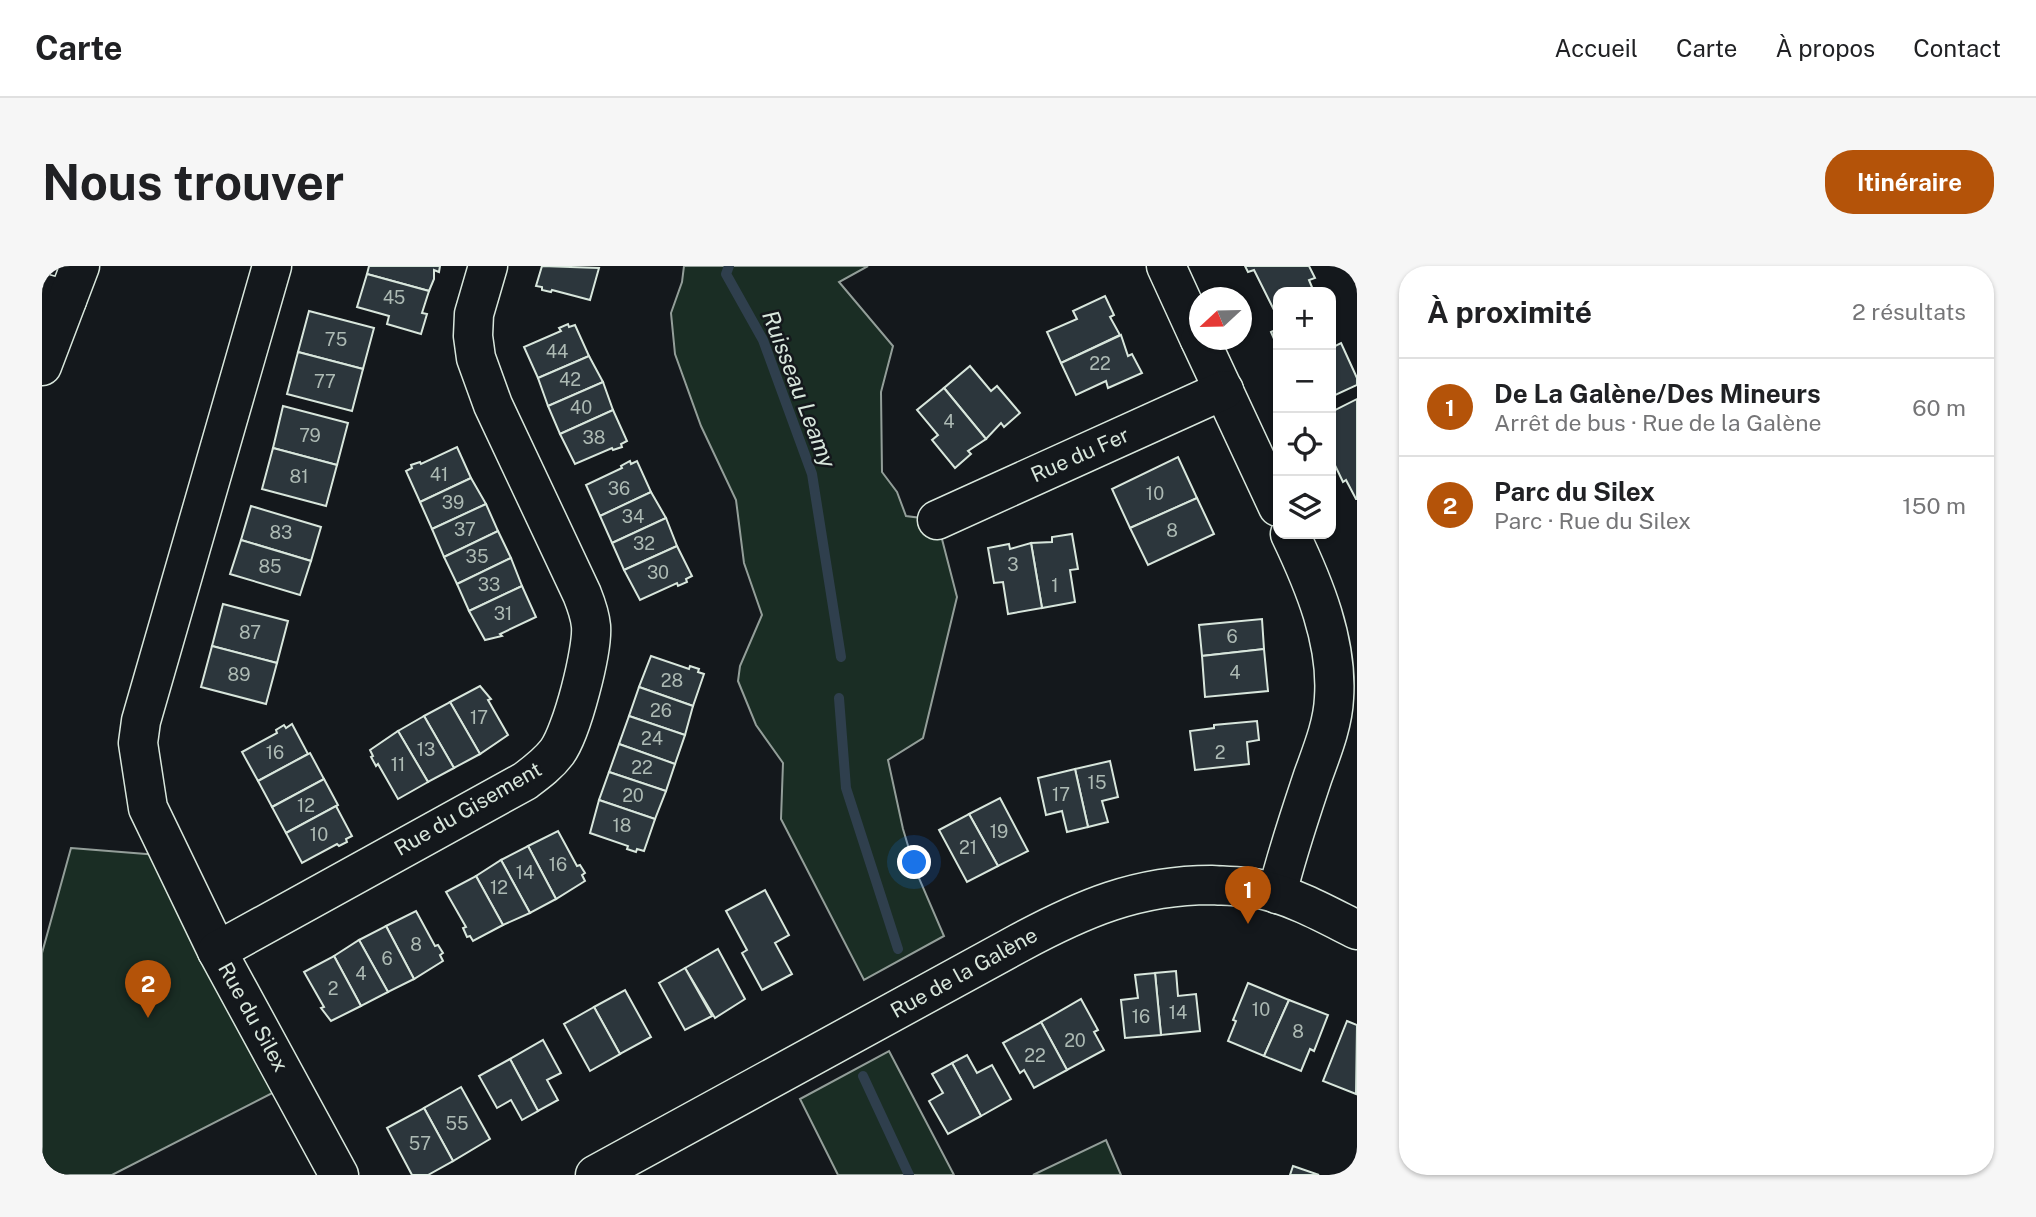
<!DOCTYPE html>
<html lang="fr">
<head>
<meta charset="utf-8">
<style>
	body { margin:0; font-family:"Public Sans",sans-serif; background:#f6f6f6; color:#202124 }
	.controls { position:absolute; right:21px; top:21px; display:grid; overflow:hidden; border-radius:14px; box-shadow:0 2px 5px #0004 }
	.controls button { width:63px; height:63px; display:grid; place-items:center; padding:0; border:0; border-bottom:2px solid #e0e0e0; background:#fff; color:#202124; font:35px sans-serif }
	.compass { position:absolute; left:1147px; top:21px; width:63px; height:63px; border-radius:50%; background:#fff; box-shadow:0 2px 5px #0004; rotate:248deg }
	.you { position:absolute; left:873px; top:597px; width:24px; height:24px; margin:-18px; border:5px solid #fff; border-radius:50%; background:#1a73e8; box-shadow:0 0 0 10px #1a73e833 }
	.badge { display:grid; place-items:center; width:46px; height:46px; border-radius:50%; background:#b45309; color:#fff; font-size:23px; font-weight:700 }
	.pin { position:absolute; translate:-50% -58px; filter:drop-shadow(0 2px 4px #0008) }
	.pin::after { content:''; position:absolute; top:37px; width:24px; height:21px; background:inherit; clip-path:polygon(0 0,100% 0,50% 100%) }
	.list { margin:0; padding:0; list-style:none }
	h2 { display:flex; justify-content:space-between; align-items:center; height:91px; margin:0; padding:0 28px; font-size:30px }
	h2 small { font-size:23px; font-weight:400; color:#757577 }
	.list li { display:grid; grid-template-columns:46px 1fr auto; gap:21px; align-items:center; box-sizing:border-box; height:98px; padding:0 28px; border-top:2px solid #e0e0e0 }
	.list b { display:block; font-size:26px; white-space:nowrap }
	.list p { margin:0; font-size:23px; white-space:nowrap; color:#757577 }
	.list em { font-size:23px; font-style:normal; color:#757577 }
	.icon { flex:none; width:38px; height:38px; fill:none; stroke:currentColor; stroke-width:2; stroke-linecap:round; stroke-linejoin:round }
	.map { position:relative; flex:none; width:1315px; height:909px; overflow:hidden; border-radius:28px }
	header { display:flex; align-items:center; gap:42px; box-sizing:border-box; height:98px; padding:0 35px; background:#fff; border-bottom:2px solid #e0e0e0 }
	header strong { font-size:33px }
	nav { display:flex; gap:38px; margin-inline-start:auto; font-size:24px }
	.intro { display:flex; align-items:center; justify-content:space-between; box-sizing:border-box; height:168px; padding:0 42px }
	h1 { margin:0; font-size:49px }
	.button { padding:18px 32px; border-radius:28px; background:#b45309; color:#fff; font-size:24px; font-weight:700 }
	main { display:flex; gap:42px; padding:0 42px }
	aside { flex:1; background:#fff; border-radius:28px; box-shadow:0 2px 5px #0004 }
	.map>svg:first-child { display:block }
</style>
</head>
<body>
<header>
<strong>Carte</strong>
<nav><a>Accueil</a><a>Carte</a><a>À propos</a><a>Contact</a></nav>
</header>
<div class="intro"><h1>Nous trouver</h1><a class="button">Itinéraire</a></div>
<main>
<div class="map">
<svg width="1315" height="909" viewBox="0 0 1315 909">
	<rect width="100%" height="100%" fill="#14181c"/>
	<!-- green -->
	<g fill="#1a2d24" stroke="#939e99" stroke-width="2">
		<polygon points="642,0 826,0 797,16 851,80 839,126 840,206 855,226 864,250 895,254 915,331 881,472 846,494 861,563 873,603 902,670 822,714 739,553 741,497 714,459 696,415 698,400 720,349 702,297 694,234 659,160 633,88 629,47 640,16"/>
		<polygon points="29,582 129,590 248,818 70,909 0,909 0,687"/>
		<polygon points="847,785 912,909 796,909 758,833"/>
		<polygon points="1064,874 1079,909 991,909"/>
	</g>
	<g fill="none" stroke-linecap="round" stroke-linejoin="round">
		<!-- stream -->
		<g stroke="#2f3f4d" stroke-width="10">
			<polyline points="687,0 684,8 721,74 770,208 799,391"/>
			<polyline points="797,432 804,522 856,683"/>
			<polyline points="821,810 867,909"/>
		</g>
	</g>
	<!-- building -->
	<g fill="#2c363c" stroke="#d8e6dc" stroke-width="2">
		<polygon points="327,0 398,0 397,6 392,4 392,13 387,25 325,8"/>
		<polygon points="500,0 557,2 548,34 510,24 509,26 500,24 500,21 494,20"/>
		<polygon points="1203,0 1267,0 1273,12 1267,14 1272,26 1236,26 1235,50 1212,4 1206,6"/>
		<polygon points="325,8 387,25 380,47 385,48 379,68 345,58 347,50 315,41"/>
		<polygon points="1063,30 1072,49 1068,51 1078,69 1019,97 1005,66 1035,53 1031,45"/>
		<polygon points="267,45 332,62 321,103 256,86"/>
		<polygon points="526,58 527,61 533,59 547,90 496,112 482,81 519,65 517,62"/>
		<polygon points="1236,63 1236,82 1229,66"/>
		<polygon points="1079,69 1086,90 1090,88 1100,107 1066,122 1064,115 1034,129 1019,97"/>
		<polygon points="1299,77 1315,112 1315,119 1289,131 1289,82"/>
		<polygon points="256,86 321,103 310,145 245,128"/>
		<polygon points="547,90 561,116 506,140 496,112"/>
		<polygon points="928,100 949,125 955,120 978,147 962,161 959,157 944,173 902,122"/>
		<polygon points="561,116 571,144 518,168 506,140"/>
		<polygon points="902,122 944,173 926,185 929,188 913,202 890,174 896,169 875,144"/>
		<polygon points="1315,133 1315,233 1314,233 1304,214 1301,216 1289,191 1289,146"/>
		<polygon points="241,140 306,157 295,199 231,182"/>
		<polygon points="571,144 585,175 579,178 580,181 571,184 570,182 533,198 518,168"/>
		<polygon points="415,181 429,212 378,236 364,205 370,202 369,199 378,196 379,198"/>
		<polygon points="231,182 295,199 284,240 220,223"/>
		<polygon points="1136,191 1155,232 1088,262 1070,223"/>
		<polygon points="588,195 589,198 595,195 609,226 558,250 544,219 580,202 579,200"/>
		<polygon points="429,212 444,238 390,263 378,236"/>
		<polygon points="609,226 624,252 570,277 558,250"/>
		<polygon points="1155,232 1172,268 1106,299 1088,262"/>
		<polygon points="444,238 456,265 402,291 390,263"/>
		<polygon points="209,240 279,261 269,295 199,274"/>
		<polygon points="624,252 635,280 582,304 570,277"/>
		<polygon points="456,265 469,292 415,318 402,291"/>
		<polygon points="1030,268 1036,303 1028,304 1033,336 1000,342 989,277 1010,276 1010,271"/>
		<polygon points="199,274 269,295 258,329 188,308"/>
		<polygon points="989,277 1000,342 966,348 961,316 952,317 946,282 967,278 968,283"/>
		<polygon points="635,280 650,310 644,313 645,316 636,320 635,317 598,334 582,304"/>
		<polygon points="469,292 480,320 427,345 415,318"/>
		<polygon points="480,320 494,351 458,368 460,370 443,374 427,345"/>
		<polygon points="181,338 246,355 235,397 170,380"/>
		<polygon points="1220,353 1222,383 1160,390 1157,359"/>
		<polygon points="170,380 235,397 224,438 159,421"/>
		<polygon points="1222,383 1226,425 1163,431 1160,390"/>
		<polygon points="609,390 647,403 648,400 657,403 656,406 662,408 651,440 597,421"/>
		<polygon points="438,420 449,433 446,434 466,469 438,488 408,436"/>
		<polygon points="597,421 651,440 643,469 587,450"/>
		<polygon points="408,436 438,488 412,502 382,450"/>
		<polygon points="382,450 412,502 386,516 356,465"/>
		<polygon points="587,450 643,469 633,498 577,478"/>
		<polygon points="1215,455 1217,474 1205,476 1207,498 1153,504 1148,465 1172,462 1172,459"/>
		<polygon points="250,458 266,488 216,515 200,486 235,467 234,464 242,459 244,462"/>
		<polygon points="356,465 386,516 356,533 336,498 334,500 329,491 331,490 328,484"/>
		<polygon points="577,478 633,498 624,525 567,506"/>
		<polygon points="268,487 282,513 230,541 216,515"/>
		<polygon points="1068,495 1076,531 1060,535 1066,556 1046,561 1033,503"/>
		<polygon points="1033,503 1046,561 1025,566 1020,545 1004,549 996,512"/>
		<polygon points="567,506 624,525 613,553 557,534"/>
		<polygon points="282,513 296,539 244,567 230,541"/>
		<polygon points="958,532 986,585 956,600 927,548"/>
		<polygon points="557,534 613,553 602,585 595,583 594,586 585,583 586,580 548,567"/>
		<polygon points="294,540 310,570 304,573 305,576 297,580 295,578 260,597 244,567"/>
		<polygon points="927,548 956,600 925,616 897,564"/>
		<polygon points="516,565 535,600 538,599 543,607 540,609 543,615 514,633 486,580"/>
		<polygon points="486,580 514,633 488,647 459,594"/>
		<polygon points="459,594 488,647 461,659 434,610"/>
		<polygon points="434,610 461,659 431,675 428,670 425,671 421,662 424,661 404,626"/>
		<polygon points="723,624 747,669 733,677 750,708 720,724 700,687 705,684 684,645"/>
		<polygon points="374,645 393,680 396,679 401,687 398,689 401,695 372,713 344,660"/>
		<polygon points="344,660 372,713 346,726 317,674"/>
		<polygon points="317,674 346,726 319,740 292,690"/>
		<polygon points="676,683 703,733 673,752 643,702"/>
		<polygon points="292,690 319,740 289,755 279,742 282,741 262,706"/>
		<polygon points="643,702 670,750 643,764 617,717"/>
		<polygon points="1134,705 1136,730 1154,728 1158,765 1119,769 1113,707"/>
		<polygon points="1113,707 1119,769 1083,772 1079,734 1096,732 1093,709"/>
		<polygon points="1206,717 1247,734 1222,790 1186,775 1194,755 1191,754"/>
		<polygon points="583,724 609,771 578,788 552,741"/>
		<polygon points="1039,733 1056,764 1052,766 1062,784 1025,804 999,756"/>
		<polygon points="1247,734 1286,749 1272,785 1268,783 1259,805 1222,790"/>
		<polygon points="552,741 578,788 548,805 522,758"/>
		<polygon points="1305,755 1315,759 1314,828 1281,815"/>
		<polygon points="999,756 1025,804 992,822 982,804 978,807 961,777"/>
		<polygon points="501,774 519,807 505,814 516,834 496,845 468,793"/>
		<polygon points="925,789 935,807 950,799 969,833 939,850 910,797"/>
		<polygon points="468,793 496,845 480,854 469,834 455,842 437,810"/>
		<polygon points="910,797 939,850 906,868 887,835 901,827 890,808"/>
		<polygon points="419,821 448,873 411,895 382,842"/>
		<polygon points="382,842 411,895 386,909 370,909 345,862"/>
		<polygon points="1251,900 1277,909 1248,909"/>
	</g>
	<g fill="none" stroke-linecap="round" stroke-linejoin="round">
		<defs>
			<g id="minor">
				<polyline points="230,0 99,455 96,477 106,542 175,685 297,909"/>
				<polyline points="1124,0 1157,72"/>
				<polyline points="0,27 25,34"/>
				<polyline points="1158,74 1236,241"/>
				<polyline points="895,254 1182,124"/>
				<path d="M 1235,628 C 1245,587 1258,549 1271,510 C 1280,485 1291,458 1292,432 C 1296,376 1272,318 1248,268"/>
				<path d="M 175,685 L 483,515 C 495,506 506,498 515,486 C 530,466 551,384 549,360 C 548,349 544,338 540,328 L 451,139 L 434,92 L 431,70 L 432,48 L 446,0"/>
				<path d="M 553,909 L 977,677 C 1040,643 1095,619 1169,619 C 1186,620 1205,620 1222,624 C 1255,632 1285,649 1315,664"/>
			</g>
			<polyline id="highway" points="0,100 38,0"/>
		</defs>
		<!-- minor casing -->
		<use href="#minor" stroke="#d8e6dc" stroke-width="41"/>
		<!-- highway casing -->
		<use href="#highway" stroke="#d8e6dc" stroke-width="41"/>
		<!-- minor -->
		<use href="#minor" stroke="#14181c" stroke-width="38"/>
		<!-- highway -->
		<use href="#highway" stroke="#14181c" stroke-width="38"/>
	</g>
	<g text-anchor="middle" stroke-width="5" stroke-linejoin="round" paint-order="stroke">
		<!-- number labels -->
		<g font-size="18" fill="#adbab4">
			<text x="352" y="38">45</text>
			<text x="294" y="80">75</text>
			<text x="515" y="92">44</text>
			<text x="1058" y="104">22</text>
			<text x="528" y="120">42</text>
			<text x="283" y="122">77</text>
			<text x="539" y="148">40</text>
			<text x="907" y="162">4</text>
			<text x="268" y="176">79</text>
			<text x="552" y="178">38</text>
			<text x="397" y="215">41</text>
			<text x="257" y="217">81</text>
			<text x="577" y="229">36</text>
			<text x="1113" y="234">10</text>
			<text x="411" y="243">39</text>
			<text x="591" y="257">34</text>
			<text x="423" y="270">37</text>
			<text x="1130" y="271">8</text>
			<text x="239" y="273">83</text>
			<text x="602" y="284">32</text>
			<text x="435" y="297">35</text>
			<text x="971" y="305">3</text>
			<text x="228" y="307">85</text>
			<text x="616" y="313">30</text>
			<text x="447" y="325">33</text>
			<text x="1013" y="326">1</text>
			<text x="461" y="354">31</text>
			<text x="208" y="373">87</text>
			<text x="1190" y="377">6</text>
			<text x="1193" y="413">4</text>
			<text x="197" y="415">89</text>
			<text x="630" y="421">28</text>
			<text x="619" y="451">26</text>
			<text x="437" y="458">17</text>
			<text x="610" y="479">24</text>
			<text x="384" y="490">13</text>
			<text x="233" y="493">16</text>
			<text x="1178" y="493">2</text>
			<text x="356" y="505">11</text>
			<text x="600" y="508">22</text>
			<text x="1055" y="523">15</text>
			<text x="1019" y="535">17</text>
			<text x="591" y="536">20</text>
			<text x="264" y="546">12</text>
			<text x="580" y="566">18</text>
			<text x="957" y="572">19</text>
			<text x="277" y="575">10</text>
			<text x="926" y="588">21</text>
			<text x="516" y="605">16</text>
			<text x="483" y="613">14</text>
			<text x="457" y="628">12</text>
			<text x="374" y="685">8</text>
			<text x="345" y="699">6</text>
			<text x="319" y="714">4</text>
			<text x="291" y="729">2</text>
			<text x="1219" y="750">10</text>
			<text x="1136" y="753">14</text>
			<text x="1099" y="757">16</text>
			<text x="1256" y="772">8</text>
			<text x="1033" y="781">20</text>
			<text x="993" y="796">22</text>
			<text x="415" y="864">55</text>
			<text x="378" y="884">57</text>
		</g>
		<!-- street labels -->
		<g font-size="21" fill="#d8e6dc" stroke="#14181c">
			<text transform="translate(1038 189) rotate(-24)" y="7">Rue du Fer</text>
			<text transform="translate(426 543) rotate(-30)" y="7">Rue du Gisement</text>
			<text transform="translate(922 707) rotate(-29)" y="7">Rue de la Galène</text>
			<text transform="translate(211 751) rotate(61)" y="7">Rue du Silex</text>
		</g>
		<!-- water labels -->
		<g font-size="23" font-style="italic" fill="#d8e6dc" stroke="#14181c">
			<text transform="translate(757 123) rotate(69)" y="8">Ruisseau Leamy</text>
		</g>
	</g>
</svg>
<div class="controls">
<button>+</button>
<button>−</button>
<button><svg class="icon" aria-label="locate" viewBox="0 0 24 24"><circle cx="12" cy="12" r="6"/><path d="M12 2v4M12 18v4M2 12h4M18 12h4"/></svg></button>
<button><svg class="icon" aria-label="layers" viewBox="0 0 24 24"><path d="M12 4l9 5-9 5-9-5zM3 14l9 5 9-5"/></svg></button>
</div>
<svg class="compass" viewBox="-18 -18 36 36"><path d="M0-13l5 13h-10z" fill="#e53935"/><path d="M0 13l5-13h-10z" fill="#757577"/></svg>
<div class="you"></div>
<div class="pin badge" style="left:1206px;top:658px">1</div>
<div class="pin badge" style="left:106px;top:752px">2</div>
</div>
<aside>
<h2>À proximité<small>2 résultats</small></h2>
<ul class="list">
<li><span class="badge">1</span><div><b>De La Galène/Des Mineurs</b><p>Arrêt de bus · Rue de la Galène</p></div><em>60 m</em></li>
<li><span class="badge">2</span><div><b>Parc du Silex</b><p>Parc · Rue du Silex</p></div><em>150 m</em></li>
</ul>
</aside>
</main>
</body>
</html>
